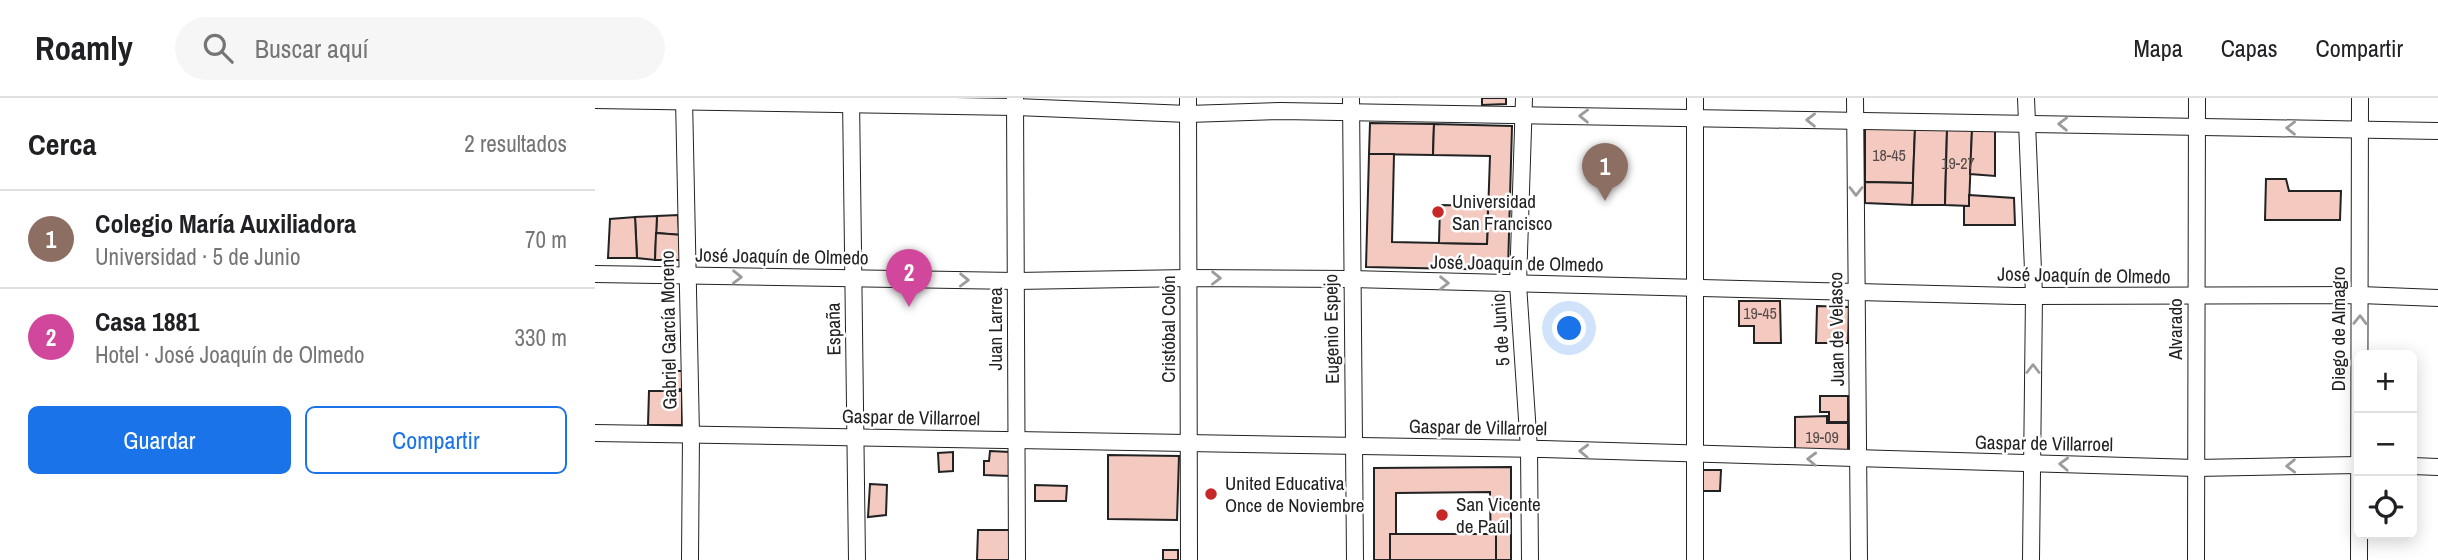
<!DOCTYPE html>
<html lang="es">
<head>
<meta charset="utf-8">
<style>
	body { margin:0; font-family:"Archivo Narrow",sans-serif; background:#f6f6f6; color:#202124 }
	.controls { position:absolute; right:21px; bottom:21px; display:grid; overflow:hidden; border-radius:10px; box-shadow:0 4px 18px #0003 }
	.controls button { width:63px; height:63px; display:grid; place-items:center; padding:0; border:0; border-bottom:2px solid #e0e0e0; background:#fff; color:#202124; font:35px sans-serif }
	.you { position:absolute; left:975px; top:231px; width:24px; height:24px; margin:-18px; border:5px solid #fff; border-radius:50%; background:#1a73e8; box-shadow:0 0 0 10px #1a73e833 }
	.badge { display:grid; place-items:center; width:46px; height:46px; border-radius:50%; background:#1a73e8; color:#fff; font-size:23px; font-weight:700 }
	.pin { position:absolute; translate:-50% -58px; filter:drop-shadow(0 2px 4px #0008) }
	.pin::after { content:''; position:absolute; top:37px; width:24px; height:21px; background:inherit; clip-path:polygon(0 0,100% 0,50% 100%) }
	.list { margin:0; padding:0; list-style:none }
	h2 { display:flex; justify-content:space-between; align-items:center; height:91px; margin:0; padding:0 28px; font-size:30px }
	h2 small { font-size:23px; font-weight:400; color:#757577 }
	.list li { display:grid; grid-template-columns:46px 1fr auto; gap:21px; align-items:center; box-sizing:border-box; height:98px; padding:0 28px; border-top:2px solid #e0e0e0 }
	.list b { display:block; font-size:26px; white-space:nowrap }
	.list p { margin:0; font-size:23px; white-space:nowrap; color:#757577 }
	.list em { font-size:23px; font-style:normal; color:#757577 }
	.actions { display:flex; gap:14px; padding:21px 28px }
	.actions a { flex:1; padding:16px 0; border:2px solid #1a73e8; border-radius:10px; text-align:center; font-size:24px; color:#1a73e8 }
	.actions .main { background:#1a73e8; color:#fff }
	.icon { flex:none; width:38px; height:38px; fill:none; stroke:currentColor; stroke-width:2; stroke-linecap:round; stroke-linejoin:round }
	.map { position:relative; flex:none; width:1843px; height:462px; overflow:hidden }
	header { display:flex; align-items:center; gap:42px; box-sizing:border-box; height:98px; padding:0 35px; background:#fff; border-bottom:2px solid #e0e0e0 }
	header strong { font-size:33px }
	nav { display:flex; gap:38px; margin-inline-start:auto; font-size:24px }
	.search { width:490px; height:63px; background:#f6f6f6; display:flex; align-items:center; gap:18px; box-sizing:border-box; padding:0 24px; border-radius:38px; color:#757577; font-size:26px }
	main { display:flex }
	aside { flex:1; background:#fff }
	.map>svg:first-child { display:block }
</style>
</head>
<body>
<header>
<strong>Roamly</strong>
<div class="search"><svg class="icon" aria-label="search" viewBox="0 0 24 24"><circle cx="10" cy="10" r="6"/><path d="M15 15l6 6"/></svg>Buscar aquí</div>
<nav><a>Mapa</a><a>Capas</a><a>Compartir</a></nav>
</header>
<main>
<aside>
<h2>Cerca<small>2 resultados</small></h2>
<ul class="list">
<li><span class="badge" style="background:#8d6e63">1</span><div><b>Colegio María Auxiliadora</b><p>Universidad · 5 de Junio</p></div><em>70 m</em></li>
<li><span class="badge" style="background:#d1479c">2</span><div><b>Casa 1881</b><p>Hotel · José Joaquín de Olmedo</p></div><em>330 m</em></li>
</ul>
<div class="actions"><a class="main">Guardar</a><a>Compartir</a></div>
</aside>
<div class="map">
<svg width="1843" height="462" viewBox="0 0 1843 462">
	<rect width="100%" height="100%" fill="#fff"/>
	<!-- building -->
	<g fill="#f3c9c0" stroke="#222" stroke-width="2">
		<polygon points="887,0 911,0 911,6 887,7"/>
		<polygon points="775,25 839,26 838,57 774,56"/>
		<polygon points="839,26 917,28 913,172 771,169 774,56 799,56 797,144 892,146 895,58 838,57"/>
		<polygon points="1270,29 1320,30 1318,85 1270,84"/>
		<polygon points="1320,30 1352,32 1350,107 1317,107"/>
		<polygon points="1352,32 1377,32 1374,108 1350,107"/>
		<polygon points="1377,32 1400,33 1400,78 1375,76"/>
		<polygon points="1671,81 1691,81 1694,93 1746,93 1745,122 1670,122"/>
		<polygon points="1270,84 1318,85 1317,107 1270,105"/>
		<polygon points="1374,97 1419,100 1420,127 1369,127 1369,108 1374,108"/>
		<polygon points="845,107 893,108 892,146 844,145"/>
		<polygon points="83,117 84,137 61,135 62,118"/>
		<polygon points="62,118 60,162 42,160 40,119"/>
		<polygon points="40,119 42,160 13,160 15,121"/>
		<polygon points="61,135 88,137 89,162 60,162"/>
		<polygon points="1144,203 1185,203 1186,245 1159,245 1159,228 1144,228"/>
		<polygon points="1222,208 1254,209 1253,245 1221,245"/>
		<polygon points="70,273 88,273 88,291 70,292"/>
		<polygon points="54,293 87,293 87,327 53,327"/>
		<polygon points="1225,298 1253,298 1253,324 1234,324 1234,314 1225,314"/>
		<polygon points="1232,318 1232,325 1253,325 1253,354 1200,354 1200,319"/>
		<polygon points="395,353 415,354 415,378 389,377 389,363 394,363"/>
		<polygon points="358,354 358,373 344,374 343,355"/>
		<polygon points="513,357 584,358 582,422 513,421"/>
		<polygon points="916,369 916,462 896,462 895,394 801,395 801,462 779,462 779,370"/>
		<polygon points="1106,372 1126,372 1125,393 1106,393"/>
		<polygon points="275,386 292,387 291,417 273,419"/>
		<polygon points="440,387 472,388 471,403 440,403"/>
		<polygon points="383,432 418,432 418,462 382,462"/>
		<rect x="795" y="436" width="106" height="26"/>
		<rect x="568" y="452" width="15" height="10"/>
	</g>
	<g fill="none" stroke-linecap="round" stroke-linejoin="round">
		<defs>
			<g id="minor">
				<polyline points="89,0 96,336 95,462"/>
				<polyline points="256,0 262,462"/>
				<polyline points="420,0 422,462"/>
				<polyline points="593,0 594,462"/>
				<polyline points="756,0 760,462"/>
				<polyline points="929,0 923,186 934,351 935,462"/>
				<polyline points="1260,0 1264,462"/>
				<polyline points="1431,0 1439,197 1436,462"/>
				<polyline points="0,2 420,9 593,16 686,13 1843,33"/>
				<polyline points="0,176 420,183 593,180 756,181 1420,198 1765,197 1843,200"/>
				<polyline points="0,335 948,351 1601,370 1764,367"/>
				<polyline points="1817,368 1843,369"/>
				<polyline points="1100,462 1100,0"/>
				<polyline points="1601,462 1602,0"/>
				<polyline points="1764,462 1765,0"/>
			</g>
		</defs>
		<!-- minor casing -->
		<use href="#minor" stroke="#222" stroke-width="18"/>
		<!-- minor -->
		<use href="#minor" stroke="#fff" stroke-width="16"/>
	</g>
	<!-- one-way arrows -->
	<defs><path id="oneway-chevron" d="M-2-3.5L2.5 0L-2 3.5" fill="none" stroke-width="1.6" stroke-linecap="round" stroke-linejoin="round" transform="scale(1.75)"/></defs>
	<g stroke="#9c9c9c">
		<use href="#oneway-chevron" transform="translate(989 18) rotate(-179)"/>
		<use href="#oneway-chevron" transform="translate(1216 22) rotate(-179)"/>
		<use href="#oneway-chevron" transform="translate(1468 26) rotate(-179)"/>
		<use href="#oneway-chevron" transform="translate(1696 30) rotate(-179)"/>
		<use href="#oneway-chevron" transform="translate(1261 93) rotate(90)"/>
		<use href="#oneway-chevron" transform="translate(142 179) rotate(1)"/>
		<use href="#oneway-chevron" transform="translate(621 180) rotate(1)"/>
		<use href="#oneway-chevron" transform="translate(369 182) rotate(1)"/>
		<use href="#oneway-chevron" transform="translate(849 185) rotate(1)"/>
		<use href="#oneway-chevron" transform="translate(1765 222) rotate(-89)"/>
		<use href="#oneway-chevron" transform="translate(1438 271) rotate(-90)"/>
		<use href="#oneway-chevron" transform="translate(989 353) rotate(-178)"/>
		<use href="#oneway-chevron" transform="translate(1217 361) rotate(-178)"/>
		<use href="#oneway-chevron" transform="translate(1469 366) rotate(-178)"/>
		<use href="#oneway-chevron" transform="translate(1696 368) rotate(179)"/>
	</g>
	<!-- markers -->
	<g fill="#c62828" stroke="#fff" stroke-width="2.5">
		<circle cx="843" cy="114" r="7"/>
		<circle cx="616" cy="396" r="7"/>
		<circle cx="847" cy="417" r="7"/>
	</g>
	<g text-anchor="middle" stroke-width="5" stroke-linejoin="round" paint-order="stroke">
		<!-- number labels -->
		<g font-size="16" fill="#564c4a">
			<text x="1294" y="63">18-45</text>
			<text x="1363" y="71">19-27</text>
			<text x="1165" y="221">19-45</text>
			<text x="1227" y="345">19-09</text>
		</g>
		<!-- poi labels -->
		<g font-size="19" fill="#222" stroke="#fff" text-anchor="start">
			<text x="857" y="110">Universidad<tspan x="857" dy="22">San Francisco</tspan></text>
			<text x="630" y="392">United Educativa<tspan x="630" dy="22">Once de Noviembre</tspan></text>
			<text x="861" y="413">San Vicente<tspan x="861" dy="22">de Paúl</tspan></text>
		</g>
		<!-- street labels -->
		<g font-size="19" fill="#222" stroke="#fff">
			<text transform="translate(187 158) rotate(1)" y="7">José Joaquín de Olmedo</text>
			<text transform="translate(922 165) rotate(1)" y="7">José Joaquín de Olmedo</text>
			<text transform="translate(1489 177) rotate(1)" y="7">José Joaquín de Olmedo</text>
			<text transform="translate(238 231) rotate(-91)" y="7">España</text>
			<text transform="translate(400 231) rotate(-90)" y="7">Juan Larrea</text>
			<text transform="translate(573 231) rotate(-90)" y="7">Cristóbal Colón</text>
			<text transform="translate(736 231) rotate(-91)" y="7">Eugenio Espejo</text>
			<text transform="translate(1241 231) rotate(-91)" y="7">Juan de Velasco</text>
			<text transform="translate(1580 231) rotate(-90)" y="7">Alvarado</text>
			<text transform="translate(1743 231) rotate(-90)" y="7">Diego de Almagro</text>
			<text transform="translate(73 232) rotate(-91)" y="7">Gabriel García Moreno</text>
			<text transform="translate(905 232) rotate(-94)" y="7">5 de Junio</text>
			<text transform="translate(316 319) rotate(1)" y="7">Gaspar de Villarroel</text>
			<text transform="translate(883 329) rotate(1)" y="7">Gaspar de Villarroel</text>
			<text transform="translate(1449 345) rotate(1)" y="7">Gaspar de Villarroel</text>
		</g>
	</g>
</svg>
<div class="controls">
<button>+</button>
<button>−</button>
<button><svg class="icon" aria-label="locate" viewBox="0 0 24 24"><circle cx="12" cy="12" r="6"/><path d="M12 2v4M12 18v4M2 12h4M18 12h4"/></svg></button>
</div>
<div class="you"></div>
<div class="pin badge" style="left:1010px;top:103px;background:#8d6e63">1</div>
<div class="pin badge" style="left:314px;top:209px;background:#d1479c">2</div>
</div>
</main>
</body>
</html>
